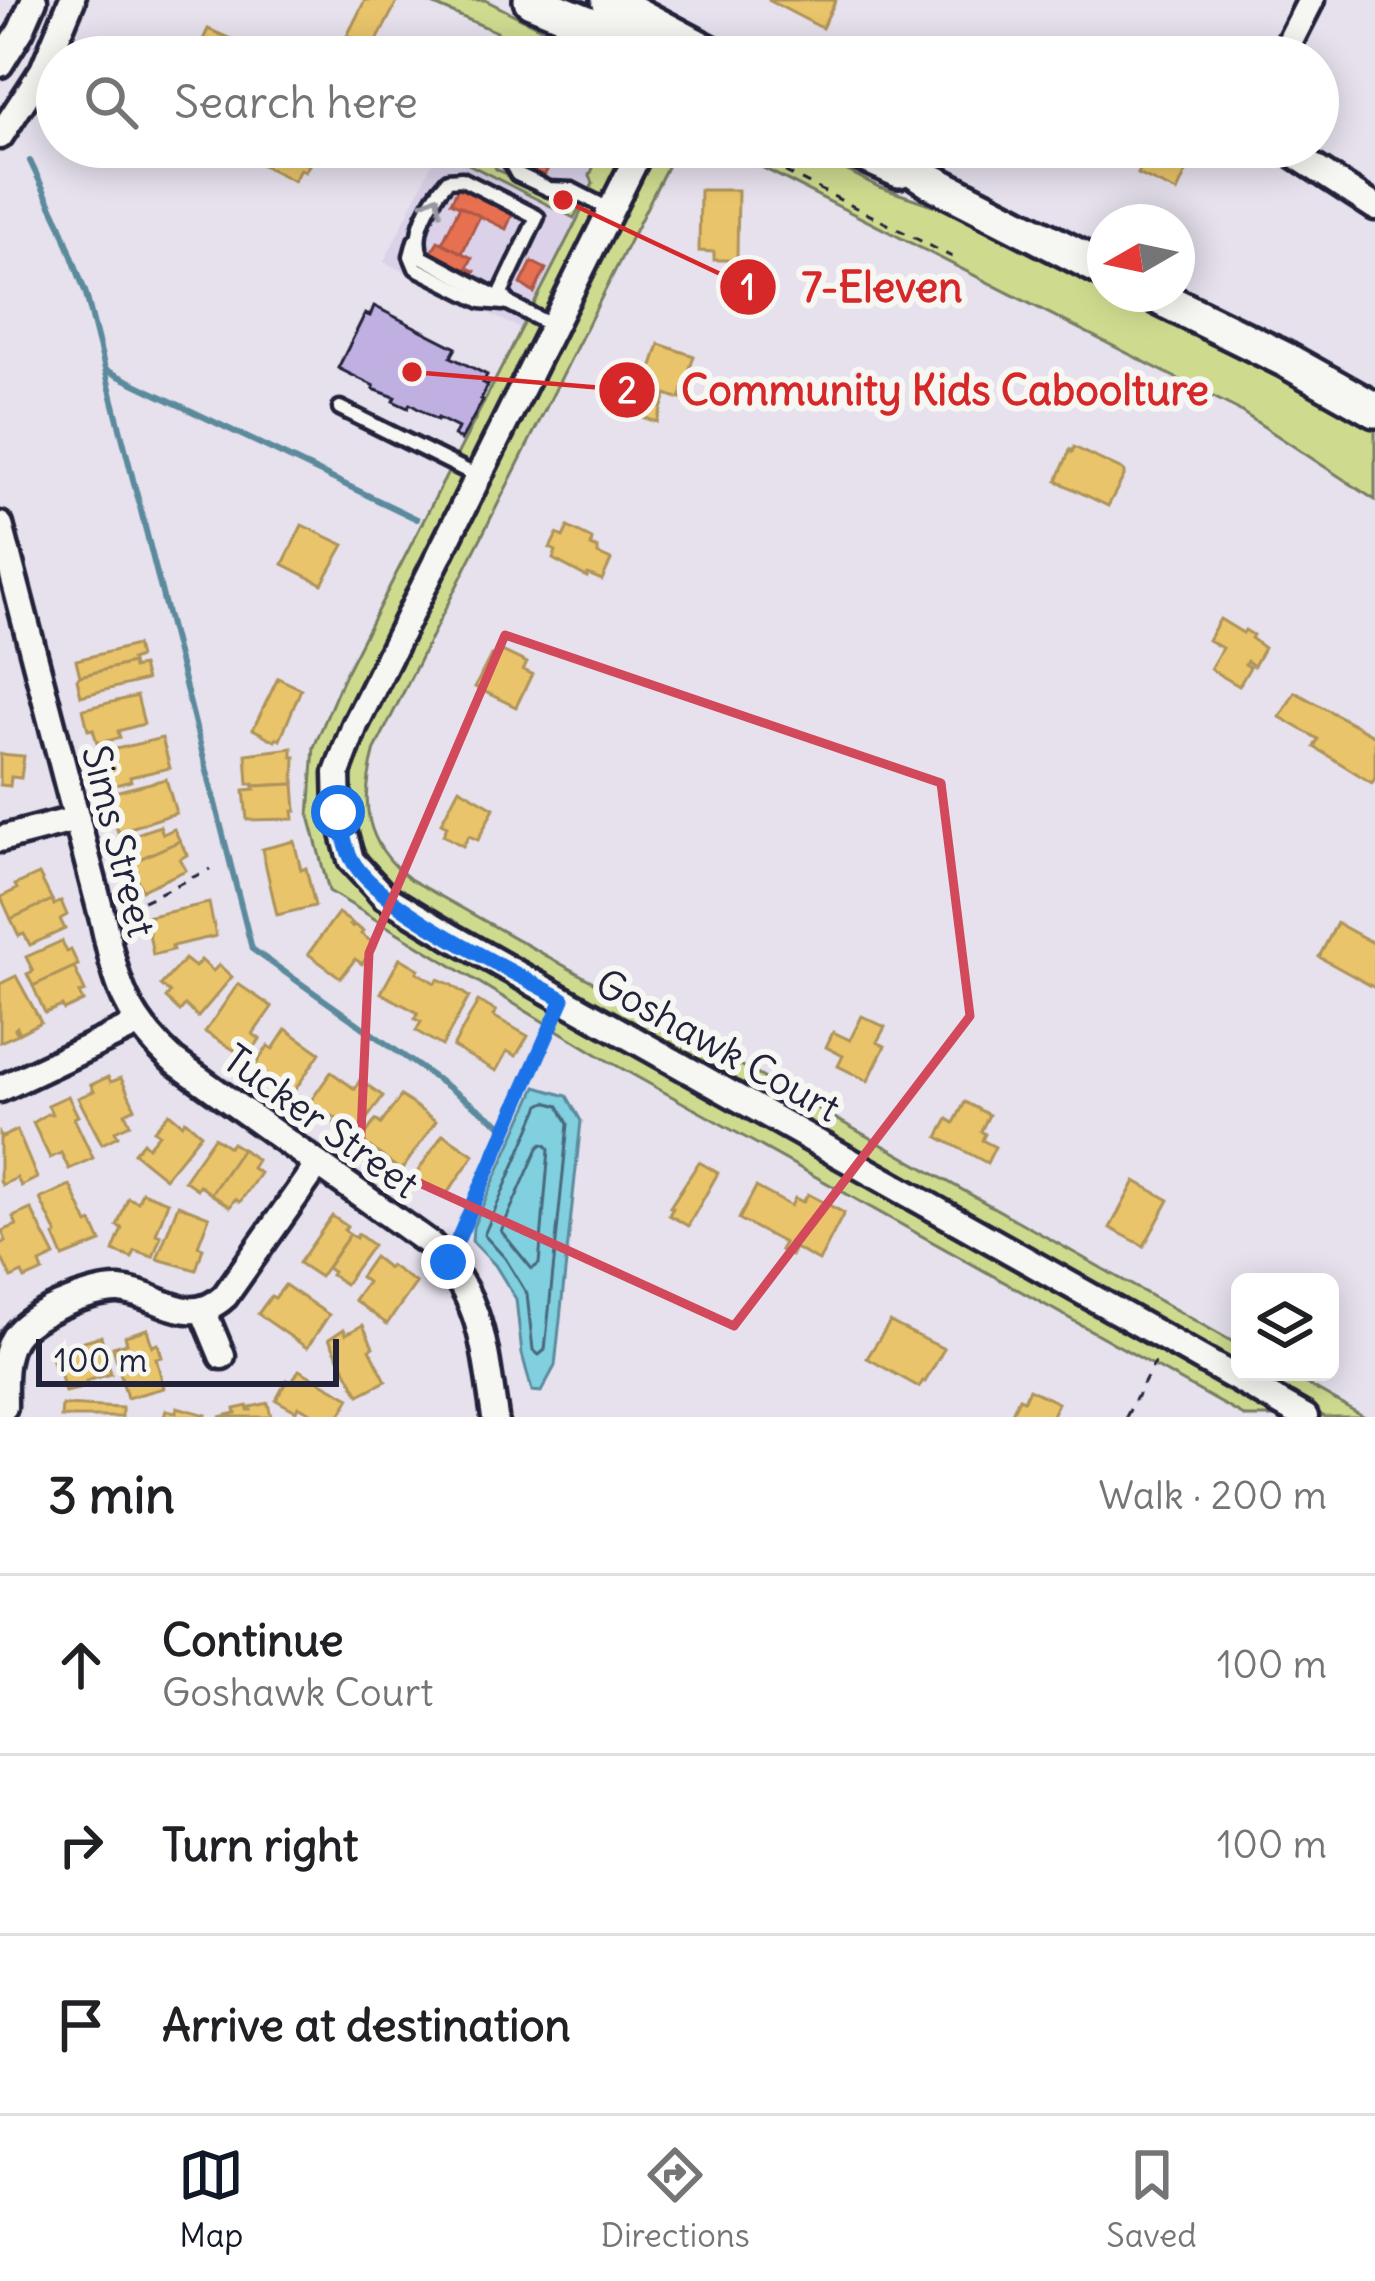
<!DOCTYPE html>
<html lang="en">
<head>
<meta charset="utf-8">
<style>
	body { margin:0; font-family:Delius,sans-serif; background:#f2f2f2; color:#202124 }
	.controls { position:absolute; right:36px; bottom:36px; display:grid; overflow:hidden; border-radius:18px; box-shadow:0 6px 30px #0003 }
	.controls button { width:108px; height:108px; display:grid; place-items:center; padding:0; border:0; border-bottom:3px solid #e0e0e0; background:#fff; color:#202124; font:60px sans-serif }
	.compass { position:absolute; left:1087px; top:204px; width:108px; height:108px; border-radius:50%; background:#fff; box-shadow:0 6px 30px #0003; rotate:261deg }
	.scale { position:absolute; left:36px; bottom:30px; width:303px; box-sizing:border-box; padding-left:12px; border:6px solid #22223b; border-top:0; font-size:33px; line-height:42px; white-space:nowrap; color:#22223b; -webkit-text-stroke:9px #f6f6f2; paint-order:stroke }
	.stop { position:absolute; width:36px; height:36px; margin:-27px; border:9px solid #1a73e8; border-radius:50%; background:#fff }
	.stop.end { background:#1a73e8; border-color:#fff; box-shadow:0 3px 12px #0008 }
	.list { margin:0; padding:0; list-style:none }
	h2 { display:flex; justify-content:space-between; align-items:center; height:156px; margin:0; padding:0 48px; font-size:51px }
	h2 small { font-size:39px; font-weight:400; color:#757577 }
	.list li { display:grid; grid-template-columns:78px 1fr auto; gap:36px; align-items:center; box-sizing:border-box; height:180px; padding:0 48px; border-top:3px solid #e0e0e0 }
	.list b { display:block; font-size:45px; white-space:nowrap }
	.list p { margin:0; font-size:39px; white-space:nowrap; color:#757577 }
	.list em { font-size:39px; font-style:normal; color:#757577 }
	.icon { flex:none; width:66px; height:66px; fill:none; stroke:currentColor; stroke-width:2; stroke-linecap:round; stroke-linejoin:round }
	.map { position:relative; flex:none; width:1375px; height:1417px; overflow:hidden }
	.search { position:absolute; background:#fff; box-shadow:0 6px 30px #0003; left:36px; right:36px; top:36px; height:132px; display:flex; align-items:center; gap:30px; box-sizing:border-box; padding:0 42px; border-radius:66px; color:#757577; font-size:45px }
	.sheet { height:696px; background:#fff }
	nav { display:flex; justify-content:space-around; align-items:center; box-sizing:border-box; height:168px; border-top:3px solid #e0e0e0; background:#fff; font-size:33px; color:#757577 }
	nav a { display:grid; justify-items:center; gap:6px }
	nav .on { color:#111827 }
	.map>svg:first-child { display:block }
</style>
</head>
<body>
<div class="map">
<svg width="1375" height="1417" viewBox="0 0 1375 1417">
	<rect width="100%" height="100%" fill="#e6e1ed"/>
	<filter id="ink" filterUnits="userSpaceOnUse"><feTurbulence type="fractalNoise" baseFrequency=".00833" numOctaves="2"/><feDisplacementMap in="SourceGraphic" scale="24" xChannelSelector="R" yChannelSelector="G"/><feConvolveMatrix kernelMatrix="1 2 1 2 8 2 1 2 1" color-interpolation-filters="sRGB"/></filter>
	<g filter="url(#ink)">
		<!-- built -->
		<polygon fill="#dbd2e9" points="440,147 609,147 577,220 523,330 384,262"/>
		<!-- green -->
		<g fill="#cedb8f" stroke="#787e65" stroke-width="3">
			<polygon points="423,0 485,0 598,57 518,57 507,52 503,57 486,57 497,32"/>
			<polygon points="440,147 472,147 470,154 493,162 496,169 555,199 580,206 574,218 439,149"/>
			<polygon points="602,147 628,147 336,744 345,865 1288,1417 1246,1417 603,1058 329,891 309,816 314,747 344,676 577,220 593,183 590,175"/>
			<path d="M 658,147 L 677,147 L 375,749 C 360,803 364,843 410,879 L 1240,1346 L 1240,1369 L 416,905 C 356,859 337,815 360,741 Z"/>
			<polygon points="722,147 801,147 879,187 989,224 1105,283 1105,294 1127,294 1375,423 1375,500 1237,409"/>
			<polygon points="1246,1372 1285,1372 1365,1417 1325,1417"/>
		</g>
		<!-- water -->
		<polygon fill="#81d0df" stroke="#5b8a9d" stroke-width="3" points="536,1087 567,1096 581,1121 555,1366 541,1392 532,1391 522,1354 516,1299 495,1265 472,1241 473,1227"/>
		<!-- homes -->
		<g fill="#e9c46a" stroke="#ad935c" stroke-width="3">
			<polygon points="365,0 398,0 369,56 345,40"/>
			<polygon points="768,0 836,0 822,28"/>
			<polygon points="208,29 231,39 223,57 195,57"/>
			<polygon points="251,147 273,147 309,165 305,172 300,169 294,181 247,157"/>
			<polygon points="273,147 309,147 308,151 315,154 309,165"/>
			<polygon points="1155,147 1184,149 1175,167 1186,172 1177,192 1138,174 1146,157 1150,159"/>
			<polygon points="700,190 738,190 737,260 714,260 714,252 699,251"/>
			<polygon points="659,344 694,356 680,399 666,394 657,422 630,413 633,404 611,396 617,377 645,387"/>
			<polygon points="1074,447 1124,471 1124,476 1108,506 1057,481 1070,450 1072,452"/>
			<polygon points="302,525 344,545 322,584 283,564"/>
			<polygon points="568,527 592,539 591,546 598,549 598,554 611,560 602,580 588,574 587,577 553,559 556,551 550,548 557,534 563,537"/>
			<polygon points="1220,619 1243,633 1245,630 1253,635 1251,638 1264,648 1254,666 1247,661 1245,664 1250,667 1239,686 1210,669 1222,648 1208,640"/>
			<polygon points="136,645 139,657 131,660 132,663 80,676 76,660"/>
			<polygon points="502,651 527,663 523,670 532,674 516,707 475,687 491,655 498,659"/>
			<polygon points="132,663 133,668 142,666 146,680 81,696 77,679 80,676"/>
			<polygon points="278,678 301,689 280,740 277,738 275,741 253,729"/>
			<polygon points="1295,692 1375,736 1375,778 1372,783 1314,747 1318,739 1280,717"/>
			<polygon points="137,696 144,724 118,731 120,738 97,743 93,729 88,730 83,709"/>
			<polygon points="162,738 170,768 130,777 131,781 108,787 104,773 100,774 95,754"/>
			<polygon points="292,748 292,757 295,757 294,784 254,786 254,784 248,784 246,754"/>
			<polygon points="0,754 24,756 21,778 11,777 10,786 0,785"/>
			<polygon points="166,779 176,813 118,832 106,794"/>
			<polygon points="294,784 296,811 293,811 294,819 247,820 244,790 255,789 254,786"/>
			<polygon points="459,788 494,808 478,840 469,836 463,846 443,835 447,826 441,823"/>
			<polygon points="160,826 163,834 174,829 180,841 133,862 126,847 131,845 128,837"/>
			<polygon points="180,841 187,855 180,859 186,870 142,890 133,871 137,870 133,862"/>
			<polygon points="294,841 301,870 306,868 315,906 277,915 262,849"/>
			<polygon points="39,874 52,900 11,919 1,897 17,889 15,885"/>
			<polygon points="52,900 54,905 61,901 67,915 60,919 65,929 30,945 24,934 19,936 11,919"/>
			<polygon points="209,903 216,936 172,946 173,950 153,955 146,917"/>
			<polygon points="338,913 352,923 350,925 352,927 354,925 363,931 361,934 376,945 362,964 355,959 341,978 308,954"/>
			<polygon points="1337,923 1375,944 1375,988 1319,957"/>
			<polygon points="62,941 67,952 71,950 78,965 33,986 27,974 33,971 26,957"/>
			<polygon points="400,958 419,969 417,972 435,983 438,979 450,984 469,997 442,1046 416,1031 421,1022 415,1019 418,1013 381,993"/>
			<polygon points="185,959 195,967 201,960 213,971 219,965 232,977 198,1017 185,1005 180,1011 166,998 170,993 161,985"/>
			<polygon points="74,967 85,991 79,993 83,1001 64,1010 62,1006 45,1013 33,986"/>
			<polygon points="16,976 41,1022 20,1033 17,1027 15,1029 18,1034 0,1042 0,984"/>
			<polygon points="238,984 272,1007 253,1034 260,1039 247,1058 205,1032"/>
			<polygon points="478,1001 496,1011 493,1016 528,1036 516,1056 507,1051 496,1071 453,1047"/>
			<polygon points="862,1016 885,1027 877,1042 885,1046 868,1081 838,1066 843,1056 826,1047 833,1032 850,1040"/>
			<polygon points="286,1029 320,1053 293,1093 255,1066 268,1046 273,1049"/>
			<polygon points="331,1072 355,1089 360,1080 383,1096 353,1138 334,1123 337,1119 310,1102"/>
			<polygon points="108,1077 111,1082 121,1078 135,1108 125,1113 130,1124 115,1131 118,1136 102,1144 78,1098 94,1091 91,1085"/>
			<polygon points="68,1096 78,1116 74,1118 93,1158 69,1169 61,1153 50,1158 33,1123 47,1114 52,1114 48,1105"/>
			<polygon points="401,1096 436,1121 401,1171 361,1140 376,1120 381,1124"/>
			<polygon points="965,1102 989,1115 981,1131 985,1134 982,1140 995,1147 987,1163 938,1137 948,1119 954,1123"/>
			<polygon points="169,1113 182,1124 185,1120 201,1134 165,1178 134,1153 143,1142 148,1147 159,1134 154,1130"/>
			<polygon points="17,1130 37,1178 21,1186 17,1178 2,1185 0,1180 0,1134 2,1137"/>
			<polygon points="443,1134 474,1155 446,1195 414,1177"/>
			<polygon points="214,1137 229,1147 232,1143 242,1149 211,1194 199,1185 197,1189 184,1180"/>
			<polygon points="242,1149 257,1160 252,1168 260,1173 240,1202 235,1199 230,1207 211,1194"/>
			<polygon points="699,1162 718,1173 688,1226 669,1215 673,1208 670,1207"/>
			<polygon points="1135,1181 1169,1200 1144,1246 1110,1228"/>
			<polygon points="70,1185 88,1224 92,1222 101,1242 63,1257 54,1236 57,1234 40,1199"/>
			<polygon points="756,1187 791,1206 795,1198 803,1202 808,1194 844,1213 819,1261 795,1248 791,1256 780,1250 784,1243 739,1219"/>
			<polygon points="142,1192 168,1202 156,1234 161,1236 153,1257 135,1251 132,1258 113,1251 122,1228 117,1226 128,1198 138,1202"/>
			<polygon points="178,1205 209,1217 198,1246 203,1248 196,1270 157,1259"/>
			<polygon points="31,1209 55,1256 40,1263 43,1271 25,1279 22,1273 11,1278 0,1254 0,1244 6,1241 2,1231 17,1225 13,1217"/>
			<polygon points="332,1216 347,1226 344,1230 350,1234 320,1277 299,1263"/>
			<polygon points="350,1234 356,1238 358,1234 373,1245 345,1284 331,1275 333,1272 327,1268"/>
			<polygon points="374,1257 388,1268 390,1265 416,1283 387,1324 354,1300 367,1282 360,1277"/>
			<polygon points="285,1285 329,1315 307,1348 258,1314 271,1296 275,1298"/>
			<polygon points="890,1322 944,1349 925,1382 923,1381 919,1387 867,1358"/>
			<polygon points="363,1325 373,1347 370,1349 386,1381 359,1395 329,1339 344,1329 346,1334"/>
			<polygon points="147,1329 152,1346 158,1344 162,1357 156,1358 164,1388 127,1398 113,1347 127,1343 125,1336"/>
			<polygon points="101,1336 111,1374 86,1381 87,1387 65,1392 59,1368 64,1367 63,1364 54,1367 49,1351"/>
			<polygon points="299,1370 350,1398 339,1417 318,1417 298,1406 296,1411 276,1400 287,1380 292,1382"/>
			<polygon points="1029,1389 1058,1403 1051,1417 1010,1417 1019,1398 1024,1400"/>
			<polygon points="268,1403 271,1417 219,1417 236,1413 235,1409 247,1406 248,1410 251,1410 250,1407"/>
			<polygon points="62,1405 122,1408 122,1417 61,1417"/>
			<polygon points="177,1407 206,1415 205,1417 164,1417 166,1410 176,1412"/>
		</g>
		<!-- shops -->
		<g fill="#e76f51" stroke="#ac584a" stroke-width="3">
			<polygon points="526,147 559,147 544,176 518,163"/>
			<polygon points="459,186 513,213 506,229 451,202"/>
			<polygon points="460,206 480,216 462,253 442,243"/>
			<polygon points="438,241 472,258 467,268 475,271 462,298 417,275"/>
			<polygon points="532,262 546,269 534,293 521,284"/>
		</g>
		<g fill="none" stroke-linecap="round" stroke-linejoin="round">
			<!-- shore -->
			<g stroke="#48687d" stroke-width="3">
				<polygon points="546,1102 559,1106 568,1124 545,1350 539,1355 533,1350 527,1294 505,1258 484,1235 540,1105"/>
				<polygon points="542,1144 547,1146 549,1150 539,1264 532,1269 501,1231 538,1148"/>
			</g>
			<!-- stream -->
			<g stroke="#5b8a9d" stroke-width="6">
				<polyline points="30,161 60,224 86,294 252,949 503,1126"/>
				<polyline points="106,370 417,519"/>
			</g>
		</g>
		<!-- building -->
		<polygon fill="#c0b0e1" stroke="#22223b" stroke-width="3" points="374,306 456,348 451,357 487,375 483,383 488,385 481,399 483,400 461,440 454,436 458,428 438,418 437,420 410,404 408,408 393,401 395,397 373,389 374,386 338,368 365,314 370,316"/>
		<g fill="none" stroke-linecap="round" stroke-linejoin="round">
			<defs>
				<g id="lane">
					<polyline points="557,57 562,16"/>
					<polyline points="519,147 511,163 517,174 549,189 572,190 611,210"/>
					<polyline points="415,241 411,256 416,268 481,301 503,303"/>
					<path d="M 510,304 L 422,257 C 410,233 431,199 448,180 L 462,179 L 537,217 L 501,293 L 510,304 L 553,326"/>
					<polyline points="340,408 477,476"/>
				</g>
				<g id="street">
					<polyline points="1282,57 1311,0"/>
					<polyline points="0,64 21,30 34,0"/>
					<polyline points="0,136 43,70 72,0"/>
					<polyline points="642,147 355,725 337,773 338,811 351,860 384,896 452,937 1305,1417"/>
					<polyline points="1283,147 1375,207"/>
					<path d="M 0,525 L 103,920 C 117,984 124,1016 174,1061 L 430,1244 C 483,1297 484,1347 495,1417"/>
					<polyline points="0,839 77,819"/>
					<polyline points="0,1089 138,1024"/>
					<polyline points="203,1310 222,1356"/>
					<path d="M 4,1407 C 4,1386 2,1361 12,1341 C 24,1316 91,1289 119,1290 C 159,1293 188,1330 225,1296 L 318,1164"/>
				</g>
				<g id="secondary">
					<polyline points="531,0 671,57"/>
					<polyline points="609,0 717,57"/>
					<polyline points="848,147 899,170"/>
					<polyline points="881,147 929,180 1105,270"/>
					<polyline points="1152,294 1286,360 1375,410"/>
				</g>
			</defs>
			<!-- lane casing -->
			<use href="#lane" stroke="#22223b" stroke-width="21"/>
			<!-- street casing -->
			<use href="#street" stroke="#22223b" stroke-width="33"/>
			<!-- secondary casing -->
			<use href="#secondary" stroke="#22223b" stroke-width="42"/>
			<!-- path -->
			<g stroke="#22223b" stroke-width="3" stroke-dasharray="9 9" stroke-linecap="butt">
				<polyline points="737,147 952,257"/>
				<polyline points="127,909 210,869"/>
				<polyline points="460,1240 553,1023"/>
				<polyline points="1126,1417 1155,1362"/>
			</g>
			<!-- lane -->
			<use href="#lane" stroke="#f6f6f2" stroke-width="12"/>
			<!-- street -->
			<use href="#street" stroke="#f6f6f2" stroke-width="24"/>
			<!-- secondary -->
			<use href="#secondary" stroke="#f6f6f2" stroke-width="33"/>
		</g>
		<!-- one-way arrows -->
		<defs><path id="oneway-chevron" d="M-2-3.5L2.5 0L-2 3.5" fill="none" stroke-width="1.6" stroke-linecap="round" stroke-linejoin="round" transform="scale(3)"/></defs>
		<use stroke="#9797a0" href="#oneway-chevron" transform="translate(434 203) rotate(-62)"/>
	</g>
	<g fill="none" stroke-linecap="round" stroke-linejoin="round" filter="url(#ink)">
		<!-- route -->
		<path stroke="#1a73e8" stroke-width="15" d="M 338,812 C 342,826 344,844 351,858 C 373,905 514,972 563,999 L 448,1262"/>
	</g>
	<!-- marked area -->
	<path fill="none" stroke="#d1495b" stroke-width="9" stroke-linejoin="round" d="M 505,635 L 941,783 L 970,1016 L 734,1326 L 360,1156 L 369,953 Z"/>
	<g text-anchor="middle" stroke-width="12" stroke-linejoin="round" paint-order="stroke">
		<!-- street labels -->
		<g font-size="39" fill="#22223b" stroke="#f6f6f2">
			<text transform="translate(119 841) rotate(76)" y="14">Sims Street</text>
			<text transform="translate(718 1045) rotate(29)" y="14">Goshawk Court</text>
			<text transform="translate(321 1121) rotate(36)" y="14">Tucker Street</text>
		</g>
	</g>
	<!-- callouts -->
	<path fill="none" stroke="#d62828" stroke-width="4.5" d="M563 200L748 287M412 372L627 390"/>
	<g fill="#d62828" stroke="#f6f6f2" stroke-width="4.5">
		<circle cx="563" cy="200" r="12"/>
		<circle cx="412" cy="372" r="12"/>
		<circle cx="748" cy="287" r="30"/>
		<circle cx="627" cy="390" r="30"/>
	</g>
	<g font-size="36" text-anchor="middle" font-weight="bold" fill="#fff">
		<text x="748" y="300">1</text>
		<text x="627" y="403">2</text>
	</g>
	<g font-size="42" text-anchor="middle" font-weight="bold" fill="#d62828" stroke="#f6f6f2" stroke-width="12" stroke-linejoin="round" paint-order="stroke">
		<text x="882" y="302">7-Eleven</text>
		<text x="945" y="405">Community Kids Caboolture</text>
	</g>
</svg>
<div class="controls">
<button><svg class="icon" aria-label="layers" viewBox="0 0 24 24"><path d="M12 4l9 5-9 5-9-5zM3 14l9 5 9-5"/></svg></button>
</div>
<svg class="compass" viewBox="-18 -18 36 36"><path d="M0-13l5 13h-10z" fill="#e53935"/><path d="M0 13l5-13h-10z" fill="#757577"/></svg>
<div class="scale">100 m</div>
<div class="stop" style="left:338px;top:812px"></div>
<div class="stop end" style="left:448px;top:1262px"></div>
<div class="search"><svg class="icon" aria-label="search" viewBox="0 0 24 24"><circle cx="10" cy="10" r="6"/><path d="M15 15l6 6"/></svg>Search here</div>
</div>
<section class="sheet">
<h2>3 min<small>Walk · 200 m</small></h2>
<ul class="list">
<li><svg class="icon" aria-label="ahead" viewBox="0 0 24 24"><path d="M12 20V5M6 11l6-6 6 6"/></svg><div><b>Continue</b><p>Goshawk Court</p></div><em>100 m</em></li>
<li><svg class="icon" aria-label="right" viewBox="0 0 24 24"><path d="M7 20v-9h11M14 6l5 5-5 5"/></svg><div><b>Turn right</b></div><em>100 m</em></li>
<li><svg class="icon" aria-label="arrive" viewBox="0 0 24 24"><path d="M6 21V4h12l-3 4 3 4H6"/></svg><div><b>Arrive at destination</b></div></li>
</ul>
</section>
<nav>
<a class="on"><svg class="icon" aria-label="map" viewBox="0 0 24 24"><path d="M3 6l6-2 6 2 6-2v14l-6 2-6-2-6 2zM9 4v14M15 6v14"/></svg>Map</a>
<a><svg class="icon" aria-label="directions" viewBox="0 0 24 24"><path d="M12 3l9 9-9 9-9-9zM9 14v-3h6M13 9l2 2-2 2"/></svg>Directions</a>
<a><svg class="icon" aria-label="saved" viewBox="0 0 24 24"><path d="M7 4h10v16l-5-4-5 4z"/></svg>Saved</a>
</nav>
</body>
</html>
